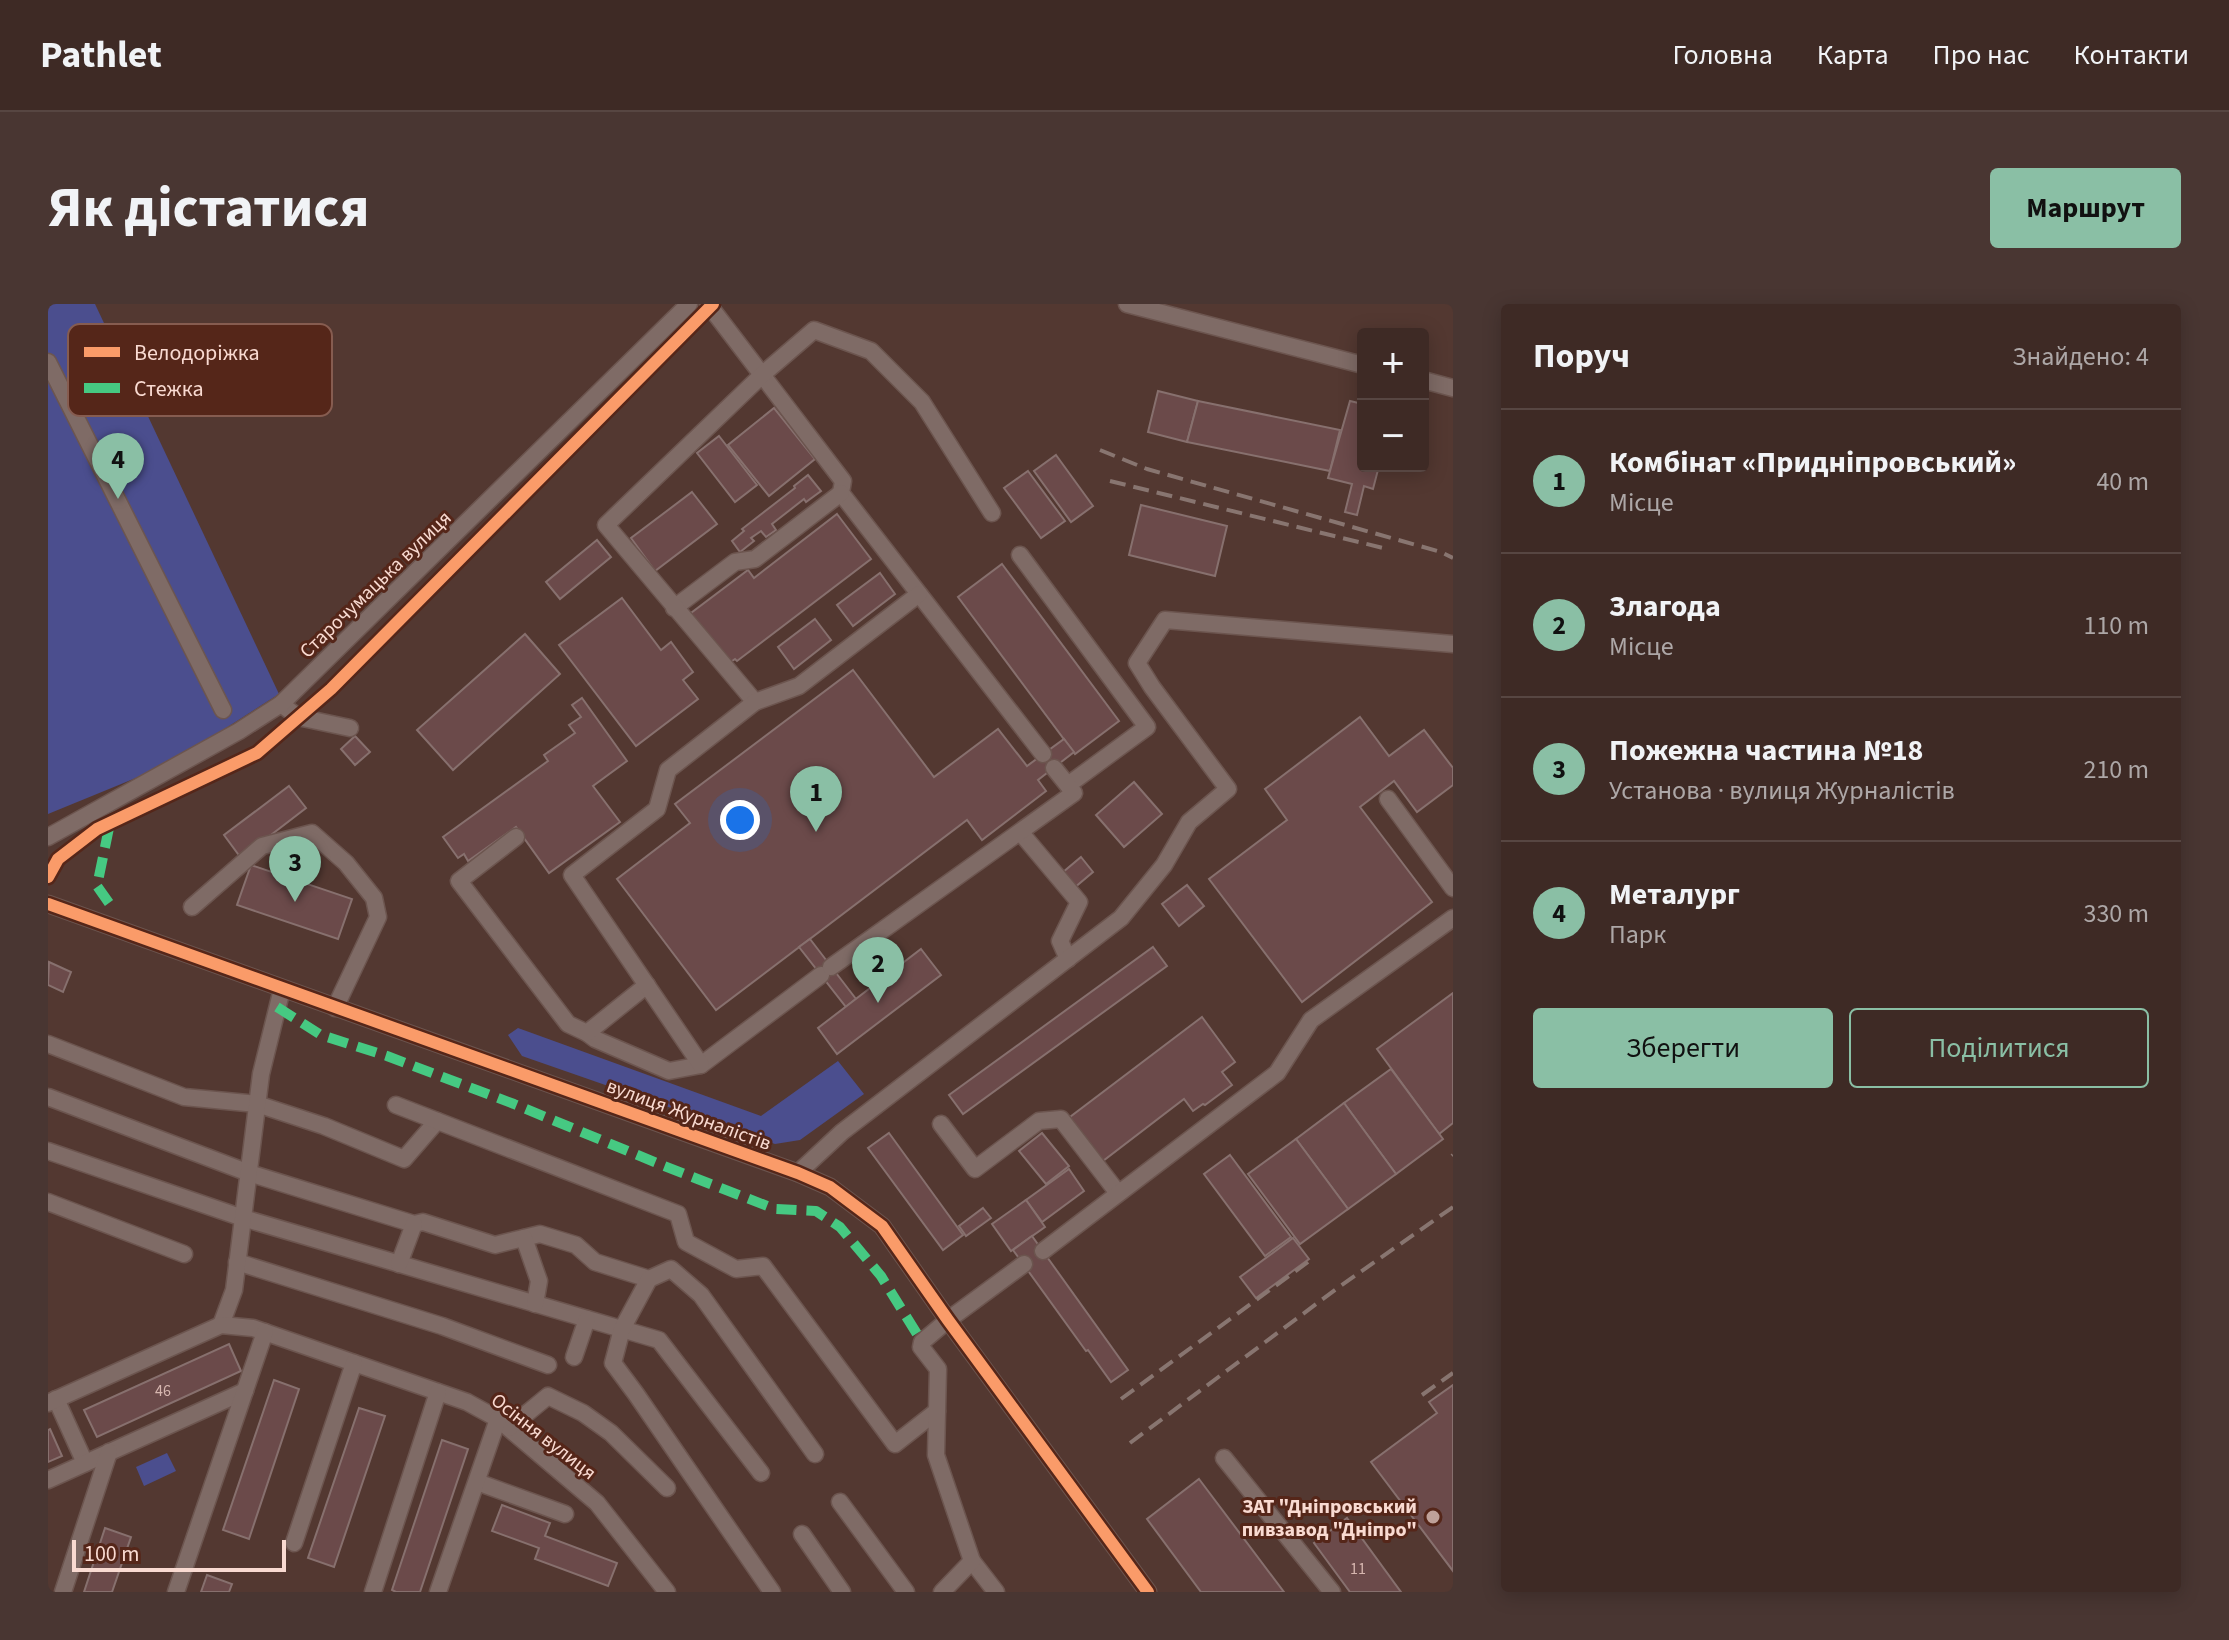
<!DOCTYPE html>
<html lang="uk">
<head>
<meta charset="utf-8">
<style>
	body { margin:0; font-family:"Source Sans 3",sans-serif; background:#493632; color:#f1f3f6 }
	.controls { position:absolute; right:24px; top:24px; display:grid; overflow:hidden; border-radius:8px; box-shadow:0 4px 20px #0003 }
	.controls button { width:72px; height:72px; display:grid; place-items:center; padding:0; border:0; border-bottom:2px solid #574642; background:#3e2a25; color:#f1f3f6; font:40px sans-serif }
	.scale { position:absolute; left:24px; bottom:20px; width:214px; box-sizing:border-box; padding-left:8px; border:4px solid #f9dad1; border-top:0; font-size:22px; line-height:28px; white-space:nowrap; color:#f9dad1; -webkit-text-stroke:6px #552619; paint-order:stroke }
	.you { position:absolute; left:692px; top:516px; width:28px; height:28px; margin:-20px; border:6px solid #fff; border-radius:50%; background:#1a73e8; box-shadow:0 0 0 12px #1a73e833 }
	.badge { display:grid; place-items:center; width:52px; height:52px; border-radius:50%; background:#8abfa5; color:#111; font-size:26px; font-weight:700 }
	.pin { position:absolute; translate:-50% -66px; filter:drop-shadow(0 2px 4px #0008) }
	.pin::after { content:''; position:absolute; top:42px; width:28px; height:24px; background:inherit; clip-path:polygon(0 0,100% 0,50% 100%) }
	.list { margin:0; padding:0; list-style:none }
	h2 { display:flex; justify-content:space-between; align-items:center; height:104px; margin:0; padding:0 32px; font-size:34px }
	h2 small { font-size:26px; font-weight:400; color:#ada7a7 }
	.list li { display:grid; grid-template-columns:52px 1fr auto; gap:24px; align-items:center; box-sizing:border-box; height:144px; padding:0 32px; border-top:2px solid #574642 }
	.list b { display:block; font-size:30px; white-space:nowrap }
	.list p { margin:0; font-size:26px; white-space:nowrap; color:#ada7a7 }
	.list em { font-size:26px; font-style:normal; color:#ada7a7 }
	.actions { display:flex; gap:16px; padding:24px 32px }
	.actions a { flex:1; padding:18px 0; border:2px solid #8abfa5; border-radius:8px; text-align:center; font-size:28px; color:#8abfa5 }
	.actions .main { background:#8abfa5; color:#111 }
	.map { position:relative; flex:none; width:1405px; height:1288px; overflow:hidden; border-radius:8px }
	header { display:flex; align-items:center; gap:48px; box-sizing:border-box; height:112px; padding:0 40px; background:#3e2a25; border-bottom:2px solid #574642 }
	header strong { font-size:38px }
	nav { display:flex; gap:44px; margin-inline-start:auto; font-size:28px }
	.intro { display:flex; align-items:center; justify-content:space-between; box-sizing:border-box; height:192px; padding:0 48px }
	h1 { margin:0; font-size:56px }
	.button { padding:20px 36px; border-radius:8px; background:#8abfa5; color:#111; font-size:28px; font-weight:700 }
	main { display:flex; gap:48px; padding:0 48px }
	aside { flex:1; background:#3e2a25; border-radius:8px; box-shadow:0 4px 20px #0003 }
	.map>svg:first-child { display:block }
</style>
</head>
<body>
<header>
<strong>Pathlet</strong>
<nav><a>Головна</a><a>Карта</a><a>Про нас</a><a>Контакти</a></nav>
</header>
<div class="intro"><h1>Як дістатися</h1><a class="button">Маршрут</a></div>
<main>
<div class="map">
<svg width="1405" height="1288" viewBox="0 0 1405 1288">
	<rect width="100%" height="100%" fill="#533831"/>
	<!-- green -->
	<g fill="#4b4e8e">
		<polygon points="0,0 47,0 231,390 122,460 0,510"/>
		<polygon points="470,724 713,812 790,757 816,790 752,836 727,840 474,752 460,731"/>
		<polygon points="119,1149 128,1167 96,1182 88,1163"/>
	</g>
	<!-- building -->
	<g fill="#6b4a4a" stroke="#87706e" stroke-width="2">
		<polygon points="1110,87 1150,97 1139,138 1100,128"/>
		<polygon points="1150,97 1292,126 1282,167 1139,138"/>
		<polygon points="1302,97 1315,100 1315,162 1331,162 1325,185 1316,182 1309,211 1297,208 1304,180 1280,174"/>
		<polygon points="726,104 767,155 721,192 680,141"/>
		<polygon points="671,132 709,181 687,198 649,149"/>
		<polygon points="1008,151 1045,202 1023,218 986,167"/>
		<polygon points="980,167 1017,217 993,234 956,184"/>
		<polygon points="760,171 773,187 758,198 756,195 724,220 728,226 718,233 713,227 703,234 706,237 692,248 684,237 696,227 694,225 747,184 746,182"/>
		<polygon points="644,188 669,220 607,267 583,234"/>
		<polygon points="1093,201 1179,222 1167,272 1081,251"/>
		<polygon points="789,210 823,255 689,357 687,355 677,362 639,312 700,266 706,274"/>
		<polygon points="549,236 563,253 512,295 498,278"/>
		<polygon points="954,260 1071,417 1027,450 910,293"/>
		<polygon points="832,269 847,290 805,322 789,301"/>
		<polygon points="574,294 613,346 623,338 645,368 635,376 650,395 588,442 511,341"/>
		<polygon points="767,315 783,336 746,365 730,343"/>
		<polygon points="477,330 512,370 405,466 369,426"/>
		<polygon points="805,366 886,473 950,425 979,462 1016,435 1026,448 990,476 998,487 934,536 919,516 668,706 569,575 642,519 627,500"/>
		<polygon points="534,394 579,457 545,482 572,518 501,569 468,523 420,557 416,550 410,554 395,533 500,457 496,451 527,429 521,421 533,413 524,401"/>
		<polygon points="1312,413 1341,452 1376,426 1405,464 1405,481 1369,508 1346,477 1312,503 1384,598 1254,698 1161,575 1239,516 1217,485"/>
		<polygon points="307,432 322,448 307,461 293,445"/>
		<polygon points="1086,478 1114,510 1076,543 1048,511"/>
		<polygon points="241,482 258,504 193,554 176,531"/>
		<polygon points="1033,553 1045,568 1026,584 1014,569"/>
		<polygon points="203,561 304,595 290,635 189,601"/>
		<polygon points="1139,581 1156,602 1131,622 1114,600"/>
		<polygon points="762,635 808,695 798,703 751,643"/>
		<polygon points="1105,643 1119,662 915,810 901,791"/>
		<polygon points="873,645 893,671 789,750 770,724"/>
		<polygon points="1,658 23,668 15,688 0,681"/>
		<polygon points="1405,689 1405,819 1391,830 1329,745"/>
		<polygon points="1154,713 1187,758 1174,768 1184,781 1157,801 1155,800 1145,807 1136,795 1051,860 1018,816"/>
		<polygon points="1343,765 1395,835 1348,870 1296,799"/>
		<polygon points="1296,799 1348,870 1300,905 1248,835"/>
		<polygon points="841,829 915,931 895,946 820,844"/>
		<polygon points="994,829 1021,862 998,880 971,847"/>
		<polygon points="1248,835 1300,905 1252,940 1200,870"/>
		<polygon points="1182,851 1243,933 1217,952 1156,870"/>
		<polygon points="1021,865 1036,887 994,918 978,896"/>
		<polygon points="978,896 997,923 963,947 944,920"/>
		<polygon points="935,904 943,914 918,932 911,922"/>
		<polygon points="984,932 1080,1066 1063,1078 1040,1046 1038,1047 965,946"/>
		<polygon points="1245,934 1261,955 1208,994 1192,973"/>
		<polygon points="181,1040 193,1067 49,1133 36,1106"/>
		<polygon points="226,1076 251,1085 201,1235 175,1226"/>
		<polygon points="1405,1081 1405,1267 1323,1158 1389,1109 1381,1098"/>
		<polygon points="311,1104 337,1112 286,1263 260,1254"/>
		<polygon points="2,1125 14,1152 0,1158 0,1126"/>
		<polygon points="394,1136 420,1145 372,1288 348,1288 344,1286"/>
		<polygon points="1151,1175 1236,1288 1153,1288 1099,1215"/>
		<polygon points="454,1201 502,1219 497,1232 569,1259 560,1282 487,1255 491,1244 444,1227"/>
		<polygon points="1299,1214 1353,1288 1302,1288 1266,1239"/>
		<polygon points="57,1224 83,1233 64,1288 36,1288"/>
		<polygon points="159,1271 184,1280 181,1288 153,1288"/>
	</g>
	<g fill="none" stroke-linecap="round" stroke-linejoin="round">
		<defs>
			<g id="minor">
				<polyline points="660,0 795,177 793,189 995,450"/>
				<polyline points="1079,0 1315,61"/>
				<polyline points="0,58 175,406"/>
				<polyline points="1375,76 1405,84"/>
				<polyline points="972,251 1099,423 1020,481"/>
				<polyline points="626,304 687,258 707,255 793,189"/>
				<polyline points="707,398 558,221 715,70 766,26 823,47 874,98 944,209"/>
				<polyline points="233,400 250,413 302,424"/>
				<polyline points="1340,495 1405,584"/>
				<polyline points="973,529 1031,598 1012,637 1020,655"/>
				<polyline points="0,533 191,427 233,400 641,0"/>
				<polyline points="468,533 411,577 520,720 539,729 547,735 621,767 653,761 773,671"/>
				<polyline points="0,600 750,869 782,883 834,922 900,1016 1100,1288"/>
				<polyline points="144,603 214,542 264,529 298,559 326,594 330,613 287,704"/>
				<polyline points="783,663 1026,489 1006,464"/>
				<polyline points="539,729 599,681"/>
				<polyline points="0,740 136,793 209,800 276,822 356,855 389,817"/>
				<polyline points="653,761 524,571 609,505 620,466 707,398 751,382 871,290"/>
				<polyline points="0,793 201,869 366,920 375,918 447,941 492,930 528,941 547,958 601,975"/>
				<polyline points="348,801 630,910 638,938 688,965 715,962 847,1140 889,1107"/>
				<polyline points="893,820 927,865 991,817 1013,815 1070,889"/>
				<polyline points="0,847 195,914 611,1036 713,1169"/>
				<polyline points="750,869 794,828 1073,614 1116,561 1141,518 1180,485 1104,383 1089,359 1117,316 1405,340"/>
				<polyline points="0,898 136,950"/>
				<polyline points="476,934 491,977 487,1000"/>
				<polyline points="995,947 1229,769 1263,716 1405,614"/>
				<polyline points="189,958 394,1022 500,1061"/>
				<polyline points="351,960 366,920"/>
				<polyline points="173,1021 186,986 213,770 234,685"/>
				<polyline points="526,1053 539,1015"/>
				<polyline points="8,1095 37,1159"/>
				<polyline points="0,1099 173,1021 205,1024 419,1098 450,1115 549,1199 619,1288"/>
				<polyline points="461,1124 500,1092 535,1109 563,1129 619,1184"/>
				<polyline points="1176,1154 1284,1288"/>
				<polyline points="0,1176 197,1087"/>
				<polyline points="429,1178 517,1210"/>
				<polyline points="792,1198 858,1288"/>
				<polyline points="754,1230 794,1288"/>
				<polyline points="246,1239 306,1059"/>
				<polyline points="924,1257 948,1288"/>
				<polyline points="15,1288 61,1148"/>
				<polyline points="128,1288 217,1028"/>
				<polyline points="325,1288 390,1088"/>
				<polyline points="390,1288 450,1115"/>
				<polyline points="724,1288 588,1090 565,1059 574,1025 601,975 623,965 653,991 767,1150"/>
				<polyline points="894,1288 924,1257 888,1151 890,1065 873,1043 874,1038 900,1016 976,960"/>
			</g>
		</defs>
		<!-- minor casing -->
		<use href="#minor" stroke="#6c554f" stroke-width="19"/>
		<!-- minor -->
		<use href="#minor" stroke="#7f6b66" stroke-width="16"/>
		<!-- rail -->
		<g stroke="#887570" stroke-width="4" stroke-dasharray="16 8" stroke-linecap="butt">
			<polyline points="1052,146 1099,165 1393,248 1405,254"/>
			<polyline points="1062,177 1335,244"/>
			<polyline points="1404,852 1405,851"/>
			<polyline points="1374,1091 1405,1069"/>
			<polyline points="1073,1095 1260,958"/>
			<polyline points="1082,1139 1291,983 1405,903"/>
		</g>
		<!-- quiet -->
		<g stroke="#46c982" stroke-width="10" stroke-dasharray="20 10" stroke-linecap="butt">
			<polyline points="61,599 49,582 62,519"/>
			<polyline points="229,703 273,731 339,752 466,800 616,862 727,905 768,907 792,923 833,972 874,1038"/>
		</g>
		<defs>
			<g id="cycleway">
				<polyline points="0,573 10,555 49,525 209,449 283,385 665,0"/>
				<polyline points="0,600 750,869 782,883 834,922 900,1016 1100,1288"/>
			</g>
		</defs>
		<!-- cycleway casing -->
		<use href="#cycleway" stroke="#552619" stroke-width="17"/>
		<!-- cycleway -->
		<use href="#cycleway" stroke="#fa9b69" stroke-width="12"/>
	</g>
	<!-- markers -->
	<circle fill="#bfa199" stroke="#552619" stroke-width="3" cx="1385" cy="1213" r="8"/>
	<g text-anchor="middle" stroke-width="6" stroke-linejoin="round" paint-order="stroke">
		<!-- number labels -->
		<g font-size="16" fill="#d6b6af">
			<text x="115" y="1092">46</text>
			<text x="1310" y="1270">11</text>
		</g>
		<!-- street labels -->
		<g font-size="20" fill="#f9dad1" stroke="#552619">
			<text transform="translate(327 280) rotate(-44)" y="7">Старочумацька вулиця</text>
			<text transform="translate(641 810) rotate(20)" y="7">вулиця Журналістів</text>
			<text transform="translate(496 1132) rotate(38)" y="7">Осіння вулиця</text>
		</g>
		<!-- poi labels -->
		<g font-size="20" font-weight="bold" fill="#f9dad1" stroke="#552619" text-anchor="end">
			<text x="1369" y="1209">ЗАТ "Дніпровський<tspan x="1369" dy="23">пивзавод "Дніпро"</tspan></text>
		</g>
	</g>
	<!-- legend -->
	<rect x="20" y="20" width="264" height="92" rx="12" fill="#552619" stroke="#865c50" stroke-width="2"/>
	<rect x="36" y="43" width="36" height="10" fill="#fa9b69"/>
	<rect x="36" y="79" width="36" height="10" fill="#46c982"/>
	<g font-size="22" fill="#f9dad1">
		<text x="86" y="56">Велодоріжка</text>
		<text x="86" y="92">Стежка</text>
	</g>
</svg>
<div class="controls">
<button>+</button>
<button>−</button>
</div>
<div class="scale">100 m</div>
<div class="you"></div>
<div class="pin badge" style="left:768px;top:528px">1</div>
<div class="pin badge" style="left:830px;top:699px">2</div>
<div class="pin badge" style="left:247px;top:598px">3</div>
<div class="pin badge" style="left:70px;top:195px">4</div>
</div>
<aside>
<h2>Поруч<small>Знайдено: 4</small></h2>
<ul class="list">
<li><span class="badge">1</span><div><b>Комбінат «Придніпровський»</b><p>Місце</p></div><em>40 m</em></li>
<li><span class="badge">2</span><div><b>Злагода</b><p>Місце</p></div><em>110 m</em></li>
<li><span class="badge">3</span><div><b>Пожежна частина №18</b><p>Установа · вулиця Журналістів</p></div><em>210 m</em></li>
<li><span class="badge">4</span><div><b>Металург</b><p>Парк</p></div><em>330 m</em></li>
</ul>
<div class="actions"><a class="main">Зберегти</a><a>Поділитися</a></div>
</aside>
</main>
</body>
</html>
